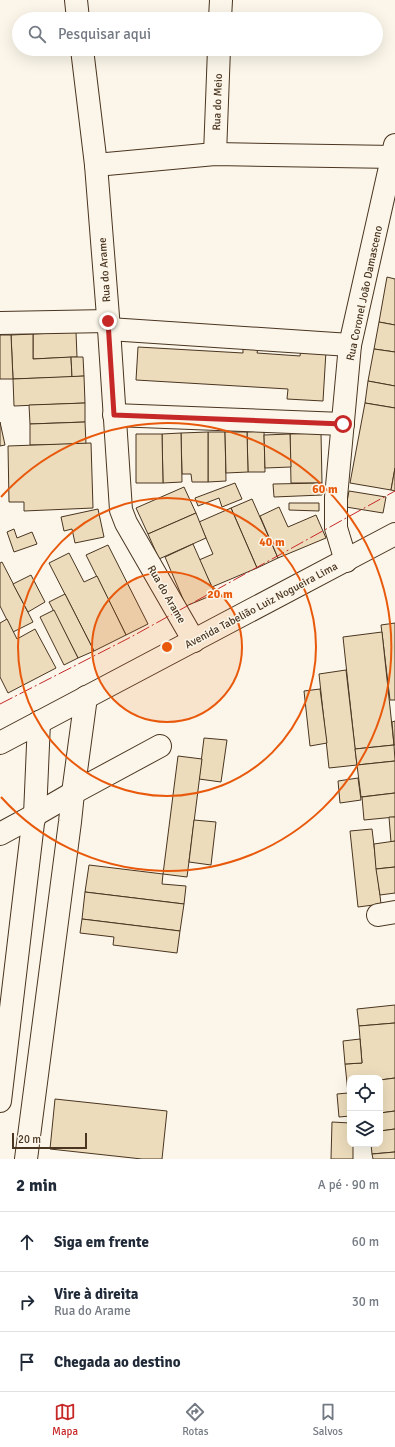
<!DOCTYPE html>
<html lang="pt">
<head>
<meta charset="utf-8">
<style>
	body { margin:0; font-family:Signika,sans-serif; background:#f6f6f7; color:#1f2937 }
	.controls { position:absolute; right:12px; bottom:12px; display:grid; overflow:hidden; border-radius:8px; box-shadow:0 4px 16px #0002 }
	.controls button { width:36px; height:36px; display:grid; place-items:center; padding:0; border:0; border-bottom:1px solid #e0e1e3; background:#fff; color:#1f2937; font:20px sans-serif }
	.scale { position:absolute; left:12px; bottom:10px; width:75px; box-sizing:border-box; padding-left:4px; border:2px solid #4a3520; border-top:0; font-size:11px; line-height:14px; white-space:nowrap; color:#4a3520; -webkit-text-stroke:3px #fbf6e9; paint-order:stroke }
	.stop { position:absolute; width:12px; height:12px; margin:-9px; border:3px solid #c62828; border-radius:50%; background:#fff }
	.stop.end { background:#c62828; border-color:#fff; box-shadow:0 1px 4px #0008 }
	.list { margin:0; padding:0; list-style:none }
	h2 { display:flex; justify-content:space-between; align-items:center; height:52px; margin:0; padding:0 16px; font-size:17px }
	h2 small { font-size:13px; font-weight:400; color:#747a83 }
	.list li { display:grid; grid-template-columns:26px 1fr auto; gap:12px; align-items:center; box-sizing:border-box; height:60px; padding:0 16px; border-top:1px solid #e0e1e3 }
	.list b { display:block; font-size:15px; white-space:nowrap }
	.list p { margin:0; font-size:13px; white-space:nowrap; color:#747a83 }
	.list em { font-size:13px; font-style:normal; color:#747a83 }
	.icon { flex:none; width:22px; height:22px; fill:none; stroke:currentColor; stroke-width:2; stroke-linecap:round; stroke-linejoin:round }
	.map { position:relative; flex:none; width:395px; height:1159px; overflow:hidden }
	.search { position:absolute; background:#fff; box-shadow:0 4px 16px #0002; left:12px; right:12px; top:12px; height:44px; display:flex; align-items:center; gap:10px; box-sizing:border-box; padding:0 14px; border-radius:22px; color:#747a83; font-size:15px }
	.sheet { height:232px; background:#fff }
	nav { display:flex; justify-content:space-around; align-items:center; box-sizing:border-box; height:56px; border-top:1px solid #e0e1e3; background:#fff; font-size:11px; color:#747a83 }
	nav a { display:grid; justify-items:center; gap:2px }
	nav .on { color:#c62828 }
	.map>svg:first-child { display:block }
</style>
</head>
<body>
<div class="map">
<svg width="395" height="1159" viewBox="0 0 395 1159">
	<rect width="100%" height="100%" fill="#fbf6e9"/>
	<!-- building -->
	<g fill="#ecdcbc" stroke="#4a3520">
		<polygon points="387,277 395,279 395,325 379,322"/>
		<polygon points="379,322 395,325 395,352 374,349"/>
		<polygon points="76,332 77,357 33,359 33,334"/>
		<polygon points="33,334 33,359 71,357 72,377 13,379 11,335"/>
		<polygon points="0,335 11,335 13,379 0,379"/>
		<polygon points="138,347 243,353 243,347 258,348 257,353 300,356 301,349 326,351 323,401 287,399 288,389 136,380"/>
		<polygon points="374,349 395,352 395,386 368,381"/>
		<polygon points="71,357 83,357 84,376 72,377"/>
		<polygon points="84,376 85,403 14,406 13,379"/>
		<polygon points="368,381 395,386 395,408 365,403"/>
		<polygon points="85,403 85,422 30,424 29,405"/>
		<polygon points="365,403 395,408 395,468 391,490 350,483"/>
		<polygon points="0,422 5,445 0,446"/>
		<polygon points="85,422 86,444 30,445 30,424"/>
		<polygon points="264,431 265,472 248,472 247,432"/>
		<polygon points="208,432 225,432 226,481 208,482"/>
		<polygon points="208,432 208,482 192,482 191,474 182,474 181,433"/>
		<polygon points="225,432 247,432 248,472 226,473"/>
		<polygon points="181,433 182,482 163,483 162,434"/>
		<polygon points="321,433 322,483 291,483 290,434"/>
		<polygon points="136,434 162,434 163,483 136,483"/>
		<polygon points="290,434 291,467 265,468 264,435"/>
		<polygon points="91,443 93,508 24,511 24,502 9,502 8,446"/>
		<polygon points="395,468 395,491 391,490"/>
		<polygon points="235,483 242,499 222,507 219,498 198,506 195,498"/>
		<polygon points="322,483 322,495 274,497 273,484"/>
		<polygon points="184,487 196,513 148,534 136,508"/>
		<polygon points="349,491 386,497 383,513 346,507"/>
		<polygon points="252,499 278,558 257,568 231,508"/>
		<polygon points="289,503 319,503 319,511 289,510"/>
		<polygon points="279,507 288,527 316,515 326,538 278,558 260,516"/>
		<polygon points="231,508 257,568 212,587 199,560 213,554 199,522"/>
		<polygon points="98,509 104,537 75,543 72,529 64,531 61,517"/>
		<polygon points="196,513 206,538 159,559 148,534"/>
		<polygon points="14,529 17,538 32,532 37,544 14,552 7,532"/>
		<polygon points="193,544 215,594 186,606 165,557"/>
		<polygon points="108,545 148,624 126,635 86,555"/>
		<polygon points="69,553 84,582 97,576 126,635 94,651 49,563"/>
		<polygon points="2,562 33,622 13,632 0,606 0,563"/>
		<polygon points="31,575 45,602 28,612 13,584"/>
		<polygon points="65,594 94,651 78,658 49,602"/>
		<polygon points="54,610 78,658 64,665 40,617"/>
		<polygon points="7,619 17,639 35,629 56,668 8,693 0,677 0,623"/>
		<polygon points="395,623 395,700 390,700 381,625"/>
		<polygon points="382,632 394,745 355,749 343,637"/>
		<polygon points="346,670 357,765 329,768 319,674"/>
		<polygon points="320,689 327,743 310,746 304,691"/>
		<polygon points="395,721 395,745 394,745 392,722"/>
		<polygon points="204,738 227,740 221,782 199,779"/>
		<polygon points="394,745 395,761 357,765 355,749"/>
		<polygon points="178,756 202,759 187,877 163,874"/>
		<polygon points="395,761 395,793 361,797 357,765"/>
		<polygon points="358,778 361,800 340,803 338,781"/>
		<polygon points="395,793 395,817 364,820 362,797"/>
		<polygon points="389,817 395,817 395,841 391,842"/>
		<polygon points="194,820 216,822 211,865 189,862"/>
		<polygon points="372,829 381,904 358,907 350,831"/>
		<polygon points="395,841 395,867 376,869 374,844"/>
		<polygon points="89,865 163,874 162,884 186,886 184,904 85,892"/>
		<polygon points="395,867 395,893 380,895 376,869"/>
		<polygon points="85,892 184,904 180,931 82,919"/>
		<polygon points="82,919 180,931 177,953 113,945 114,937 80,933"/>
		<polygon points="395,1005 395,1023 359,1026 357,1009"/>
		<polygon points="395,1023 395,1078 380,1080 380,1078 350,1078 350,1083 347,1083 345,1064 362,1063 359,1026"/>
		<polygon points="360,1039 362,1063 345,1064 343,1041"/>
		<polygon points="395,1078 395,1111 380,1113 380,1080"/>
		<polygon points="347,1083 350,1083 350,1116 339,1117 337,1094 348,1093"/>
		<polygon points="55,1099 167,1111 162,1159 142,1159 50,1149"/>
		<polygon points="395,1111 395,1129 380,1131 380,1113"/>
		<polygon points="332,1122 350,1123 350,1144 353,1144 353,1159 331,1159"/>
		<polygon points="395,1129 395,1152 372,1154 371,1144 380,1144 380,1131"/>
		<polygon points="395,1152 395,1159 373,1159 372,1154"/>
	</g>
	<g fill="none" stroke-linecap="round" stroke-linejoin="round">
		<defs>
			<g id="street">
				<polyline points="76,0 78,19"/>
				<polyline points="220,19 221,0"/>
				<polyline points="82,49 96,165 109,329 121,510 126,523 194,641"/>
				<polyline points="215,154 219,49"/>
				<polyline points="96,165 215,154 395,157"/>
				<polyline points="0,323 108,321"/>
				<polyline points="109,329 350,345"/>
				<polyline points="114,415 343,424"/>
				<polyline points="346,561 336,528 336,497 350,345 395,145"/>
				<polyline points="0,834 35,815 73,793 160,746"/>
				<polyline points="378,915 395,912"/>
				<polyline points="0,1101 33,823 35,815 39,722"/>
				<polyline points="26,1159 70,822 73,793 86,697"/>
			</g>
			<polyline id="highway" points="0,743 395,534"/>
		</defs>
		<!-- street casing -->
		<use href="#street" stroke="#4a3520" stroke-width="24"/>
		<!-- highway casing -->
		<use href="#highway" stroke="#4a3520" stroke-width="24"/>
		<!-- street -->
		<use href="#street" stroke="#fbf6e9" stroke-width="22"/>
		<!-- highway -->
		<use href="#highway" stroke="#fbf6e9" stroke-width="22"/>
		<!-- power -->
		<polyline stroke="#c62828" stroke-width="1" stroke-dasharray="14 3 2 3" stroke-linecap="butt" points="0,704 131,637 395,491"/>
	</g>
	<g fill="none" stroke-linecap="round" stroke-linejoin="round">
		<!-- route -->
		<polyline stroke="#c62828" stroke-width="5" points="108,321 114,415 343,424"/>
	</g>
	<!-- distance rings -->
	<circle cx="167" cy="647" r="75" fill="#e8590c" fill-opacity=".12"/>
	<g fill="none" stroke="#e8590c" stroke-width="2">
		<circle cx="167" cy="647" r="75"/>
		<circle cx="167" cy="647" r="149"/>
		<path d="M1 497A224 224 0 1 1 1 797"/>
	</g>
	<g text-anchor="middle" stroke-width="3" stroke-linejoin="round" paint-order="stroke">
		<!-- street labels -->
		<g font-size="11" fill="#4a3520" stroke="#fbf6e9">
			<text transform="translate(217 102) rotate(-88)" y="4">Rua do Meio</text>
			<text transform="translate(104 270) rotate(-94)" y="4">Rua do Arame</text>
			<text transform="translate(364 293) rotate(-78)" y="4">Rua Coronel João Damasceno</text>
			<text transform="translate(167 594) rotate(60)" y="4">Rua do Arame</text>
			<text transform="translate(261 605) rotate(-28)" y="4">Avenida Tabelião Luiz Nogueira Lima</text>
		</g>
	</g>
	<circle cx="167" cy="647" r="6" fill="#e8590c" stroke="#fbf6e9" stroke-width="2"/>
	<g font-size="12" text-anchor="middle" font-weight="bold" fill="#e8590c" stroke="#fbf6e9" stroke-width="3" stroke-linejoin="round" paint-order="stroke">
		<text x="325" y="493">60 m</text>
		<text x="272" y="546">40 m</text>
		<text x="220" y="598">20 m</text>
	</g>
</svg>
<div class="controls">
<button><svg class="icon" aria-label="locate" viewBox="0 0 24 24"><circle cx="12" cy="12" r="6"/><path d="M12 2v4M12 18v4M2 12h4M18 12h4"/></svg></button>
<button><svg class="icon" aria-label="layers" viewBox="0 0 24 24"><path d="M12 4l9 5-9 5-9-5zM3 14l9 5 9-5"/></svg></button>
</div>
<div class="scale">20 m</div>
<div class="stop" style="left:343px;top:424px"></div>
<div class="stop end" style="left:108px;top:321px"></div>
<div class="search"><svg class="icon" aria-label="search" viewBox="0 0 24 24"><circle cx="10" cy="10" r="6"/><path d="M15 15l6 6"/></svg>Pesquisar aqui</div>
</div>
<section class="sheet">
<h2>2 min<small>A pé · 90 m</small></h2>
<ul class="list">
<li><svg class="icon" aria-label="ahead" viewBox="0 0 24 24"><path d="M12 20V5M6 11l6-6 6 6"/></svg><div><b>Siga em frente</b></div><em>60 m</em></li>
<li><svg class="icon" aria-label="right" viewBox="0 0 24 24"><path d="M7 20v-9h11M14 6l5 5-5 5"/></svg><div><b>Vire à direita</b><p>Rua do Arame</p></div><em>30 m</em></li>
<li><svg class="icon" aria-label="arrive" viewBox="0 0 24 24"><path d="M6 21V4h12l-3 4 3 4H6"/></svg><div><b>Chegada ao destino</b></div></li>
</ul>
</section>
<nav>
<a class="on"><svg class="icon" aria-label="map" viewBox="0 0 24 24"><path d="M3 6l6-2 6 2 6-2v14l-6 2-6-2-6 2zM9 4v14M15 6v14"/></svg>Mapa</a>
<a><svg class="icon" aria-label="directions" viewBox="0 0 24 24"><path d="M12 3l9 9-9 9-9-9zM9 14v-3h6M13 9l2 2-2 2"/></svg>Rotas</a>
<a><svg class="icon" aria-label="saved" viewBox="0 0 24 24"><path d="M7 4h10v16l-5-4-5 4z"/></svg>Salvos</a>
</nav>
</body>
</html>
